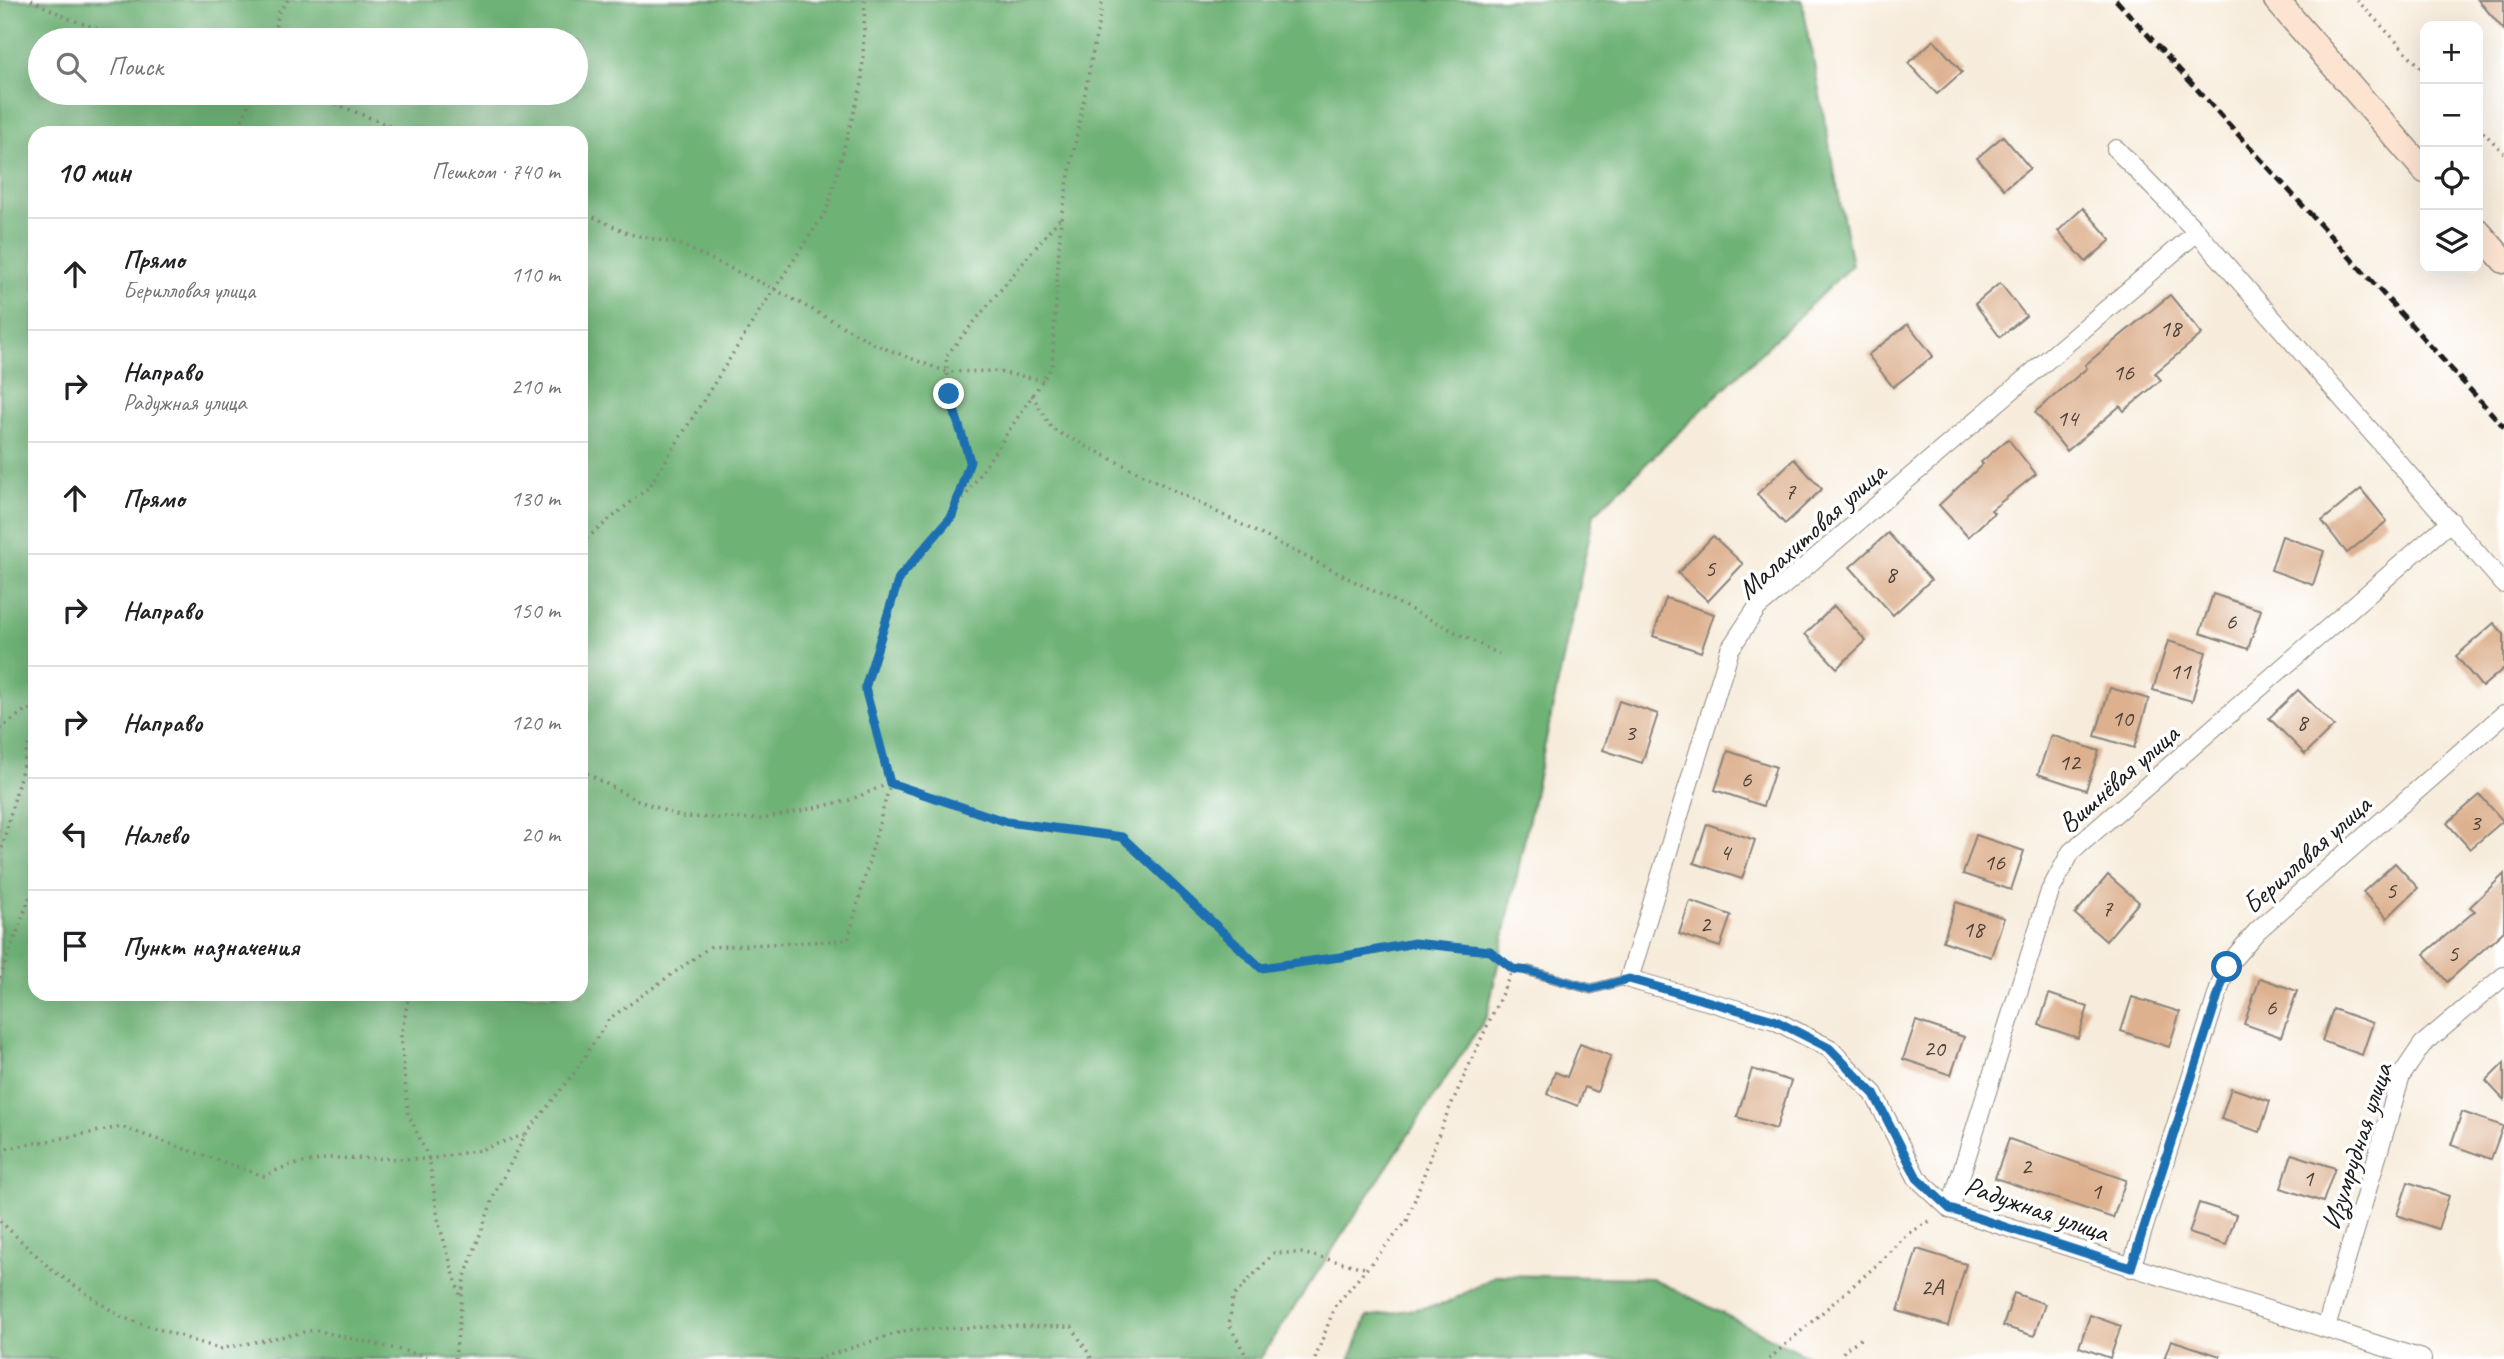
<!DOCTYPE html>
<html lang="ru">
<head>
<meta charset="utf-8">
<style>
	body { margin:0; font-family:Caveat,sans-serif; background:#f6f6f6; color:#202124 }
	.controls { position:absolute; right:21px; top:21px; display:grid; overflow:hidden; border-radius:14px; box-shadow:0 7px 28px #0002 }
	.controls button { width:63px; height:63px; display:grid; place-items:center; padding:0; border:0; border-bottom:2px solid #e0e0e0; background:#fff; color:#202124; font:35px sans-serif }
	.stop { position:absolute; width:21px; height:21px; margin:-16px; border:5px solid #1f6fb2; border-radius:50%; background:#fff }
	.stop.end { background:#1f6fb2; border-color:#fff; box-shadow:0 2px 7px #0008 }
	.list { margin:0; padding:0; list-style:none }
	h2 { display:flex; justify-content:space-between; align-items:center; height:91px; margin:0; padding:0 28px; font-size:30px }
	h2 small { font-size:23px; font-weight:400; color:#757577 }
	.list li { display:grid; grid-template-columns:46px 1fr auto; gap:21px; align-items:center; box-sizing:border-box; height:112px; padding:0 28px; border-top:2px solid #e0e0e0 }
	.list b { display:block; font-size:26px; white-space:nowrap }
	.list p { margin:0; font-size:23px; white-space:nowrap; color:#757577 }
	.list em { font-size:23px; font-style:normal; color:#757577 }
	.icon { flex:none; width:38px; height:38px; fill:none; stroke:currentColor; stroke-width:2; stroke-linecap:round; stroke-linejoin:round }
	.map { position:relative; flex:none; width:2504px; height:1359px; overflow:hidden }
	.search { position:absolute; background:#fff; box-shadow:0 7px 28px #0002; left:28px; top:28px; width:560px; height:77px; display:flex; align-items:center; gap:18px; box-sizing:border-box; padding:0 24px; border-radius:38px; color:#757577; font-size:26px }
	.panel { position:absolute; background:#fff; box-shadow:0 7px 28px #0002; left:28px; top:126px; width:560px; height:875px; border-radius:21px }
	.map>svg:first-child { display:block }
</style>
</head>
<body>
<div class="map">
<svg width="2504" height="1359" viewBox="0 0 2504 1359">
	<rect width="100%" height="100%" fill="#fff"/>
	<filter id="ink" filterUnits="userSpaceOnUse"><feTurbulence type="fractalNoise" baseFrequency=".0143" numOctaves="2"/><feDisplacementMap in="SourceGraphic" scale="14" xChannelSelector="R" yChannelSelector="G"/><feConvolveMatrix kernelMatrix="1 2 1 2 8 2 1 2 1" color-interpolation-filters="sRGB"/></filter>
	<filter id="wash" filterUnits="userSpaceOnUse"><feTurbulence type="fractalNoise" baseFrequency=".00686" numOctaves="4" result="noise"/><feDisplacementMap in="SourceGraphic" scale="28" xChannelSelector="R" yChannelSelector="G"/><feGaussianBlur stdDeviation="1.57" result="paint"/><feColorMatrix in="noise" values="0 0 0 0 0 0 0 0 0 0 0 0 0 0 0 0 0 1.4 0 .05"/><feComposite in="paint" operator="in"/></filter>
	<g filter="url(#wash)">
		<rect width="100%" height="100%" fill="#f7ecdb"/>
		<!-- forest -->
		<g fill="#6eb276" stroke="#456749" stroke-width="2" fill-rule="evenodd">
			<path d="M 0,0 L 1802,0 L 1852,265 L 1594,514 L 1487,1016 L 1260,1359 L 0,1359 ZM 40,40 L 576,40 L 576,93 L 40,93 ZM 35,133 L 581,133 L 581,994 L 35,994 Z"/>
			<polygon points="1497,1275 1652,1278 1813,1359 1350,1359 1367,1317 1445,1304"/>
		</g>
		<g id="blocks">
			<!-- building -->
			<g fill="#ddb08e">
				<polygon points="2478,0 2504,0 2504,30"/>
				<polygon points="1934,40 1962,72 1937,94 1908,63"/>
				<polygon points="2003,136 2030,168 2004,189 1977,158"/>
				<polygon points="2083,208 2111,240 2086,262 2058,231"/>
				<polygon points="2000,283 2026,316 2000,337 1975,304"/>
				<polygon points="2170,295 2202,334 2155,373 2161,380 2124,411 2120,406 2067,451 2035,412 2087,368 2085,365"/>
				<polygon points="1908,324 1933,356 1893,387 1868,355"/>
				<polygon points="2008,439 2036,474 1991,510 1994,513 1968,537 1939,505 1983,464 1981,462"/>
				<polygon points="1794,459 1822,489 1785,524 1757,494"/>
				<polygon points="2361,489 2387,521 2347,553 2322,521"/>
				<polygon points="1888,533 1931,580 1893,615 1850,567"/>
				<polygon points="1713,536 1743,564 1708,601 1678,573"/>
				<polygon points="2282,536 2324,551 2313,585 2271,570"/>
				<polygon points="2213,594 2261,610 2248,649 2200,633"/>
				<polygon points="1666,598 1714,614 1701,652 1653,636"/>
				<polygon points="1834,606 1866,641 1837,668 1805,634"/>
				<polygon points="2494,623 2504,634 2504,668 2482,687 2456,656"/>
				<polygon points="2168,641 2206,652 2192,701 2153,690"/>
				<polygon points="2110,688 2149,699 2134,748 2095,736"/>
				<polygon points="2298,690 2334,726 2305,754 2269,718"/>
				<polygon points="1619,701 1658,714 1642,763 1603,750"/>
				<polygon points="2051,735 2099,751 2086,790 2038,774"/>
				<polygon points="1728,751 1776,767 1763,806 1715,790"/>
				<polygon points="2480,795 2503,821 2470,849 2447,823"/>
				<polygon points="1707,824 1755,840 1742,879 1694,863"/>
				<polygon points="1976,835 2024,851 2011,890 1963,874"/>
				<polygon points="2395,863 2418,888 2387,918 2363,892"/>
				<polygon points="2504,874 2504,931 2447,982 2424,954 2475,911 2470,907"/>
				<polygon points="2108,875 2139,902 2106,941 2075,914"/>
				<polygon points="1690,901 1731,915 1720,947 1679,934"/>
				<polygon points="1956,902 2004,918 1991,957 1943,941"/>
				<polygon points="2260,978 2297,991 2281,1037 2244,1024"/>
				<polygon points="2049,994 2088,1007 2078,1038 2039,1025"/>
				<polygon points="2132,997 2180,1012 2169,1047 2121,1031"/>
				<polygon points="2333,1009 2373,1023 2362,1055 2322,1041"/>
				<polygon points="1916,1021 1964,1037 1951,1075 1903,1059"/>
				<polygon points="1580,1044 1611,1056 1597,1092 1585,1087 1578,1106 1547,1094 1555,1072 1567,1077"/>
				<polygon points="2504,1063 2504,1100 2486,1081"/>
				<polygon points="1752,1069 1791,1081 1776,1129 1737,1117"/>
				<polygon points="2231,1088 2270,1101 2260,1132 2221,1119"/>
				<polygon points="2462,1112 2503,1126 2491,1159 2451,1145"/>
				<polygon points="2009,1139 2126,1180 2113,1218 1995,1178"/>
				<polygon points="2292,1154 2335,1168 2323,1202 2281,1188"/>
				<polygon points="2408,1182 2449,1196 2438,1229 2397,1215"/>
				<polygon points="2199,1203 2236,1215 2226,1245 2189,1233"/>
				<polygon points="1917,1249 1966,1264 1948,1326 1898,1311"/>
				<polygon points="2014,1293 2045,1304 2034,1336 2003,1326"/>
				<polygon points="2090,1315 2121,1326 2110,1358 2079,1347"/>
				<polygon points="2171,1340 2220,1356 2220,1359 2164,1359"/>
			</g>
		</g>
	</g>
	<g filter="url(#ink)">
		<use href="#blocks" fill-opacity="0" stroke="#8a847c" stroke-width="2"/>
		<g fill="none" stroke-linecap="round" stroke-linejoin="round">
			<defs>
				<polyline id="lane" points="1529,971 1591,989 1629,979"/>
				<g id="street">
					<polyline points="2116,149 2197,232 2504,584"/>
					<polyline points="2197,232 1757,608 1730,649 1629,979 1774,1020 1829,1048 1874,1094 1917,1178 1950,1209 2422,1359"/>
					<polyline points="1950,1209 2050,891 2071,852 2451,521"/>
					<polyline points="2131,1268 2226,967 2257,931 2504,714"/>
					<polyline points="2326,1328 2401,1076 2422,1045 2504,976"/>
				</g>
				<g id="secondary">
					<polyline points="2276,0 2425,171"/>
					<polyline points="2478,231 2504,261"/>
				</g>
			</defs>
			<!-- lane casing -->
			<use href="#lane" stroke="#8a847c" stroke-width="11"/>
			<!-- street casing -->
			<use href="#street" stroke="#8a847c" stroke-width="20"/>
			<!-- secondary casing -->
			<use href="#secondary" stroke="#8a847c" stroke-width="27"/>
			<!-- path -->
			<g stroke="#8a847c" stroke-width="3.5" stroke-dasharray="2 5" stroke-linecap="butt">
				<polyline points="31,0 70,19 128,40"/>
				<polyline points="2357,0 2425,72"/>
				<polyline points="272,40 279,12 288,0"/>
				<polyline points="310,93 406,133"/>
				<polyline points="2478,127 2504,153"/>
				<polyline points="237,133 253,93"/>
				<polyline points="581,211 629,234 679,244 774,289 881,347 947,372 993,371 1043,380"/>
				<polyline points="1032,395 1052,429 1499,654"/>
				<polyline points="954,510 970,461 949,394 946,356 1059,219"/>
				<polyline points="581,543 649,487 759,312 827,210 862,83 865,0"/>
				<polyline points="0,729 24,711 35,707"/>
				<polyline points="581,770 630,797 681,817 764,819 850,800 890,783 1007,822 1122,837 1261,968 1340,957 1414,943 1490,951 1516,970"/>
				<polyline points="0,855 29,742 35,736"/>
				<polyline points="0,978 35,883"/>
				<polyline points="409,994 401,1037 408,1113 429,1159 439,1224 461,1298"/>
				<polyline points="0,1150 121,1127 264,1176 287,1166 330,1158 429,1159 476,1151 524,1135"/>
				<polyline points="0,1221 52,1270 121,1317 220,1349 315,1330 430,1357 433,1359"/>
				<polyline points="455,1359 464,1279 495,1193 526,1134 574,1073 609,1019 710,947 848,940 890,783 865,689 899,578 952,516 1052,366 1061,217 1103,0"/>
				<polyline points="817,1359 907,1330 1010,1326 1072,1327 1092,1359"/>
				<polyline points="1248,1359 1229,1325 1233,1297 1274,1253 1301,1253 1365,1268"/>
				<polyline points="1315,1359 1335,1306 1407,1221 1442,1125 1513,969"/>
				<polyline points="1769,1359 1879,1263 1905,1236 1933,1219"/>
				<polyline points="1840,1359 1845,1349 1862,1338"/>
			</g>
			<!-- lane -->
			<use href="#lane" stroke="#fff" stroke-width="9"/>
			<!-- street -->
			<use href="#street" stroke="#fff" stroke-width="18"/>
			<!-- secondary -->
			<use href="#secondary" stroke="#fde4d1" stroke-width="24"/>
			<!-- rail -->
			<polyline stroke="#1c1c1c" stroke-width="5" stroke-dasharray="10 5" stroke-linecap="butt" points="2116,0 2504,427"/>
		</g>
	</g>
	<g fill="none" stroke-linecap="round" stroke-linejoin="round" filter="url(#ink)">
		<!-- route -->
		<polyline stroke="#1f6fb2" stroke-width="9" points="949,394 970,461 952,516 899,578 865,688 890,783 1007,822 1122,837 1261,968 1340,957 1414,943 1490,951 1513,969 1529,971 1591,989 1629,979 1774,1020 1829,1048 1874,1094 1917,1178 1950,1209 2131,1268 2227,967"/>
	</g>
	<g text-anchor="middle" stroke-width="7" stroke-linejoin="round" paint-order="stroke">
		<!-- number labels -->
		<g font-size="24" fill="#4c4138">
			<text x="2170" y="336">18</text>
			<text x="2123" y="380">16</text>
			<text x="2067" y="426">14</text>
			<text x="1790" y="499">7</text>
			<text x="1710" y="576">5</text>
			<text x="1891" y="582">8</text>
			<text x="2231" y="629">6</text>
			<text x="2180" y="679">11</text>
			<text x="2122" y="726">10</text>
			<text x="2302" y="730">8</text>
			<text x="1630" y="740">3</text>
			<text x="2069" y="770">12</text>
			<text x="1746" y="787">6</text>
			<text x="2475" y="830">3</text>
			<text x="1725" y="860">4</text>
			<text x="1994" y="870">16</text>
			<text x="2391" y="898">5</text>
			<text x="2107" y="916">7</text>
			<text x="1705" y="932">2</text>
			<text x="1973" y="937">18</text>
			<text x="2453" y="961">5</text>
			<text x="2271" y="1015">6</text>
			<text x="1934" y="1056">20</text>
			<text x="2026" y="1174">2</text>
			<text x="2308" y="1186">1</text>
			<text x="2096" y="1199">1</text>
			<text x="1932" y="1295">2А</text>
		</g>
		<!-- street labels -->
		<g font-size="28" fill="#1c1c1c" stroke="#fff">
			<text transform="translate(1811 530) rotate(-42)" y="10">Малахитовая улица</text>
			<text transform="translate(2118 778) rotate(-41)" y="10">Вишнёвая улица</text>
			<text transform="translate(2306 854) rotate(-42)" y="10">Берилловая улица</text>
			<text transform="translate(2356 1146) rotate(-72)" y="10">Изумрудная улица</text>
			<text transform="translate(2037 1208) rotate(19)" y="10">Радужная улица</text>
		</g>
	</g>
</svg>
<div class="controls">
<button>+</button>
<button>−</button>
<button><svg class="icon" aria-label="locate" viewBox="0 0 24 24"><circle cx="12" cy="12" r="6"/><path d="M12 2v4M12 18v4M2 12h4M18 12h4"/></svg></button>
<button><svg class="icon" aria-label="layers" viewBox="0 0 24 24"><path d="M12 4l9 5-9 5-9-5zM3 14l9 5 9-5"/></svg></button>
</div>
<div class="stop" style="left:2227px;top:967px"></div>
<div class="stop end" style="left:949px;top:394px"></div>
<div class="search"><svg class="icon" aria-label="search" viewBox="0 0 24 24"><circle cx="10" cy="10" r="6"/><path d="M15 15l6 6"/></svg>Поиск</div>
<section class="panel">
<h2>10 мин<small>Пешком · 740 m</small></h2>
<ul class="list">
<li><svg class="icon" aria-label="ahead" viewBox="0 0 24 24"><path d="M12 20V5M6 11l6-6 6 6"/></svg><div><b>Прямо</b><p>Берилловая улица</p></div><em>110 m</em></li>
<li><svg class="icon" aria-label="right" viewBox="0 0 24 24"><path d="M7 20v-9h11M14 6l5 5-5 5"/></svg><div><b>Направо</b><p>Радужная улица</p></div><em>210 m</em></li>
<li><svg class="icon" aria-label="ahead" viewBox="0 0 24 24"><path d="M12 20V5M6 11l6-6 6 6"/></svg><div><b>Прямо</b></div><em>130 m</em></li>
<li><svg class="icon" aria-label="right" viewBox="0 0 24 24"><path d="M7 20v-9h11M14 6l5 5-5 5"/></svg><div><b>Направо</b></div><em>150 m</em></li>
<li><svg class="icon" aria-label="right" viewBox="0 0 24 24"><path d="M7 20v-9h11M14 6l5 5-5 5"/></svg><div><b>Направо</b></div><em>120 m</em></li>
<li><svg class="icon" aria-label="left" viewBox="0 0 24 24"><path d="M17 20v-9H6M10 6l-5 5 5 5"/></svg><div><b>Налево</b></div><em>20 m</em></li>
<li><svg class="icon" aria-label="arrive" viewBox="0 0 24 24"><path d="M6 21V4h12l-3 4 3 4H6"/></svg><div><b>Пункт назначения</b></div></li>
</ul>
</section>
</div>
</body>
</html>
